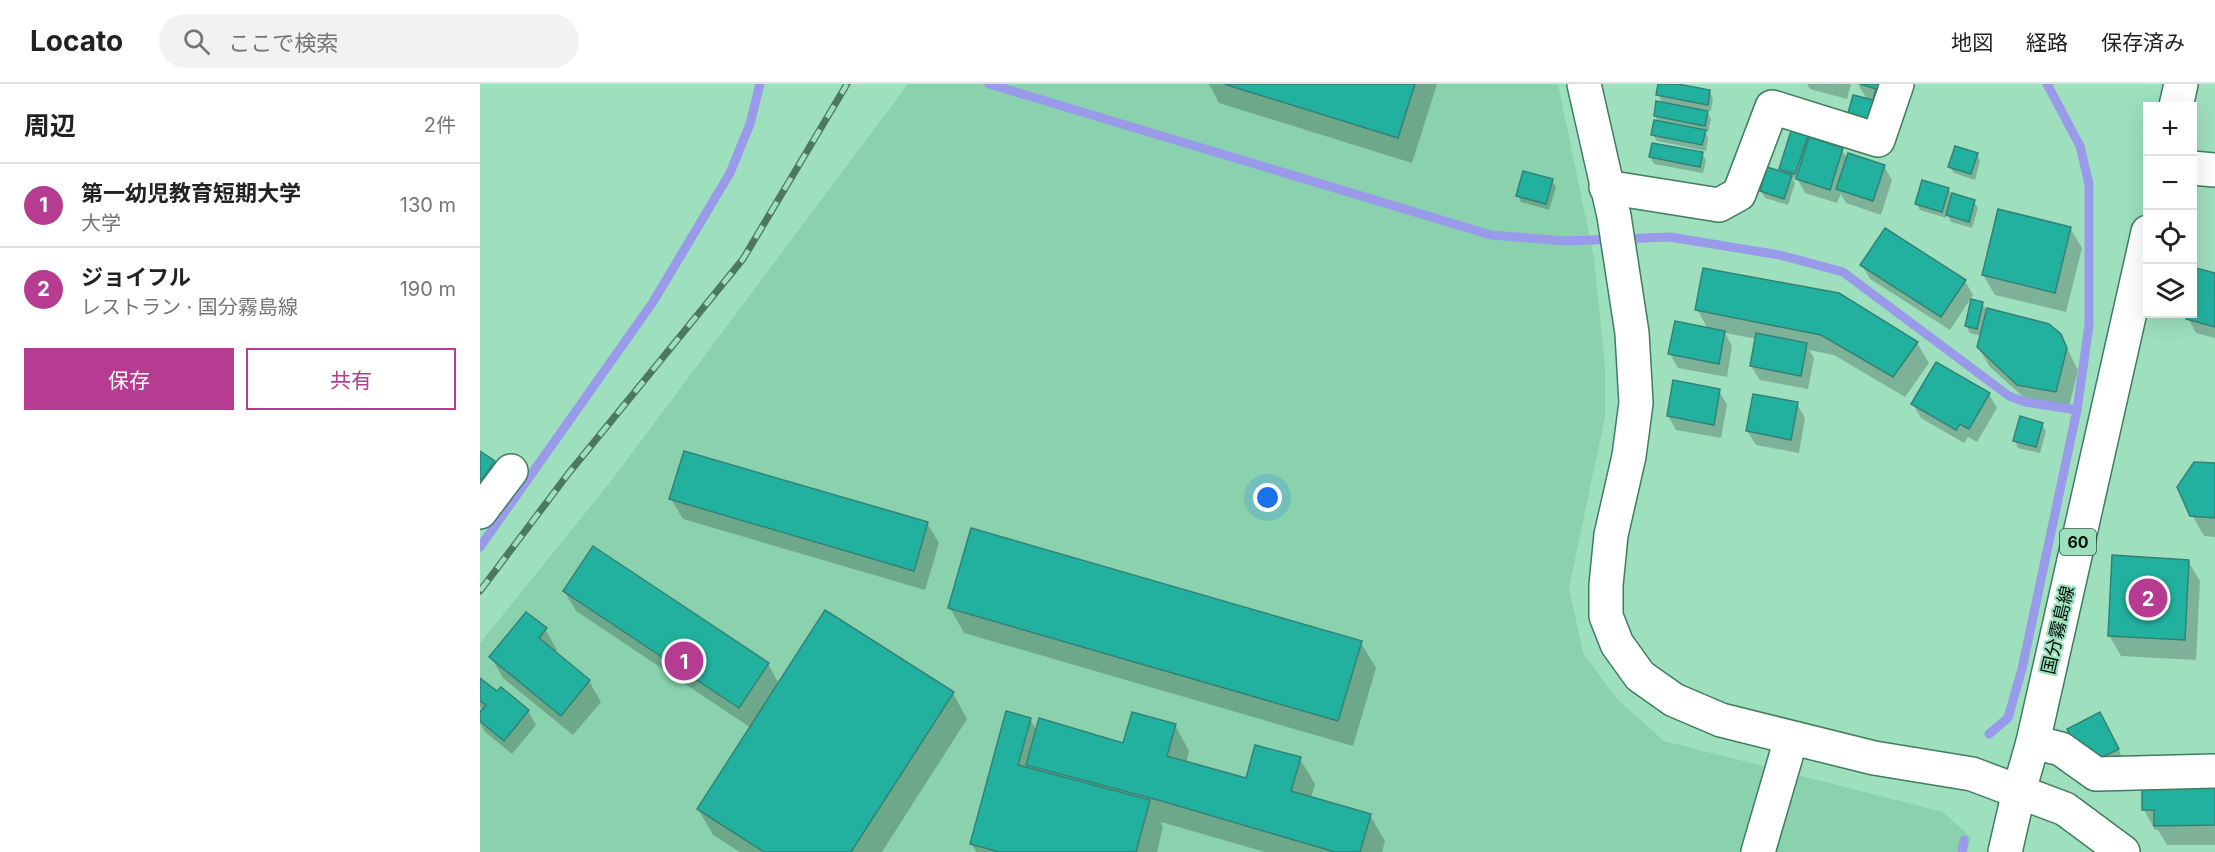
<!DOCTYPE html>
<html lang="ja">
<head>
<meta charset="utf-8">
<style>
	body { margin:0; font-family:Inter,"Noto Sans JP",sans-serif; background:#f2f2f2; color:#222 }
	.controls { position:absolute; right:18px; top:18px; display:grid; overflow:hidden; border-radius:0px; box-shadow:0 6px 24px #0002 }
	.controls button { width:54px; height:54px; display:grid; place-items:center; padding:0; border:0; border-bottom:2px solid #e0e0e0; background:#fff; color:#222; font:30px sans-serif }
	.you { position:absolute; left:788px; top:414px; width:21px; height:21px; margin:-15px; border:4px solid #fff; border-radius:50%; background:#1a73e8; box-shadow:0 0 0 9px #1a73e833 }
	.badge { display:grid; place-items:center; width:39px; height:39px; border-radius:50%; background:#b53c90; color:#fff; font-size:20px; font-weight:700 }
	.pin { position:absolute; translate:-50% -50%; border:3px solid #fff; box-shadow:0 2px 6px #0006 }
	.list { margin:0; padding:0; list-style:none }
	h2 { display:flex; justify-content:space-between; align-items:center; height:78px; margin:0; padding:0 24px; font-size:26px }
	h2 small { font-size:20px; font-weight:400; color:#767676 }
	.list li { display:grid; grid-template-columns:39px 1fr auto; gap:18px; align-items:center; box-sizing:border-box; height:84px; padding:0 24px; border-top:2px solid #e0e0e0 }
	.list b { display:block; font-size:22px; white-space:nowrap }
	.list p { margin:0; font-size:20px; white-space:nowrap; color:#767676 }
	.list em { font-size:20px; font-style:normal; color:#767676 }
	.actions { display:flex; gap:12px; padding:18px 24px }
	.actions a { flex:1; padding:14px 0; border:2px solid #b53c90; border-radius:0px; text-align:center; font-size:21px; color:#b53c90 }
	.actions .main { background:#b53c90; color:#fff }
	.icon { flex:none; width:33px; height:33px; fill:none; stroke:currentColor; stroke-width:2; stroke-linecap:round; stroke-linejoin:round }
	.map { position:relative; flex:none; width:1735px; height:768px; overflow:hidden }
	header { display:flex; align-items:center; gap:36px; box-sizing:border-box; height:84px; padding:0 30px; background:#fff; border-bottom:2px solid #e0e0e0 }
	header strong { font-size:28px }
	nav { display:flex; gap:33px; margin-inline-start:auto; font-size:21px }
	.search { width:420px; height:54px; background:#f2f2f2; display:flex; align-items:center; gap:15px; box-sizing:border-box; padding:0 21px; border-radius:33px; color:#767676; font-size:22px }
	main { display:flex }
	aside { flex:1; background:#fff }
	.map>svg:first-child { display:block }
</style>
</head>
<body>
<header>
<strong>Locato</strong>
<div class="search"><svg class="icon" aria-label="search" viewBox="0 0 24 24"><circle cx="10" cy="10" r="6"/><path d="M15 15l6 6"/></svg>ここで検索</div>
<nav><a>地図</a><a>経路</a><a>保存済み</a></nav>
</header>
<main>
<aside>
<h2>周辺<small>2件</small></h2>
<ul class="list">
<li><span class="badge">1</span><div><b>第一幼児教育短期大学</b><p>大学</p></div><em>130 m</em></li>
<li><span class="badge">2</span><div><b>ジョイフル</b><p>レストラン · 国分霧島線</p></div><em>190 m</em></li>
</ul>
<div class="actions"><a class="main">保存</a><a>共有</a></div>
</aside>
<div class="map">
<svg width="1735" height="768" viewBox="0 0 1735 768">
	<rect width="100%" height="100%" fill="#9edfbe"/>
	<!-- built -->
	<polygon fill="#8ad2ae" points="428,0 1078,0 1114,174 1125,282 1125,333 1089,504 1103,569 1137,615 1184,657 1463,728 1491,753 1487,768 0,768 0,559 128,401"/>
	<!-- shadow -->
	<g fill="#0003">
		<polygon points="729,0 957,0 932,79 739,19"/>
		<polygon points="1180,0 1190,0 1230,8 1233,14 1231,27 1226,26 1231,35 1228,48 1225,47 1228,54 1226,67 1177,57 1173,51 1179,39 1175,32 1183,20 1178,11"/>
		<polygon points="1327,0 1371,0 1367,15 1330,5"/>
		<polygon points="1378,0 1413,0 1404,50 1377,43 1369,29 1387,16"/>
		<polygon points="1327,54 1329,58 1362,66 1368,75 1404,82 1412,96 1401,131 1366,119 1361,110 1357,119 1325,109 1318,96 1312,94 1315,99 1308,121 1285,114 1281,107 1303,90 1300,85"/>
		<polygon points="1222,70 1226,76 1223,89 1174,80 1170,73"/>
		<polygon points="1497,70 1500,77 1495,96 1474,89 1470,83"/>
		<polygon points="1072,97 1076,103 1069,126 1041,118 1038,111"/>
		<polygon points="1468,105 1473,113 1494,118 1498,124 1492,144 1471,138 1467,130 1466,134 1440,126 1436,119"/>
		<polygon points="1590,144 1602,164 1586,228 1515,211 1503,191"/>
		<polygon points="1382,181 1485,197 1493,211 1470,246 1390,195"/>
		<polygon points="1735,190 1735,254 1716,249 1708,234 1704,233 1702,230 1712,230"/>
		<polygon points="1359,211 1437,259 1449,279 1425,313 1354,271 1329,266 1334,274 1328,305 1280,296 1271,282 1277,255 1245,249 1252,262 1247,293 1198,284 1190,270 1228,245 1217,225"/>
		<polygon points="1502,219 1506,225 1568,241 1580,251 1598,286 1588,327 1551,320 1510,283 1498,263 1501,252 1490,249 1486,242"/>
		<polygon points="1194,298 1239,307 1247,321 1241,354 1196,346 1188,332"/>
		<polygon points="1509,310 1517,324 1497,358 1488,353 1484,359 1441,334 1433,320"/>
		<polygon points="1317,320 1325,334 1319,369 1276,361 1267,347"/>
		<polygon points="1562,341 1566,347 1560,369 1538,364 1535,357"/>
		<polygon points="0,368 14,378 29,403 0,444"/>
		<polygon points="1735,380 1735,453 1724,452 1712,431"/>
		<polygon points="191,415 447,439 459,459 445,506 203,435"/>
		<polygon points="1708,477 1720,497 1716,576 1641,572 1629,551"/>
		<polygon points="84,507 288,580 299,600 473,609 487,635 402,768 260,768 233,751 218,725 271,644 96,527"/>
		<polygon points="470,524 881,559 896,584 873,662 484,549"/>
		<polygon points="65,545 77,566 74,569 109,597 121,618 93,651 23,594 11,573"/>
		<polygon points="0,596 17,609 48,627 56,641 32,670 5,648 0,639 0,630 4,626 0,623"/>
		<polygon points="550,635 557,647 644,661 695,641 709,667 706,679 767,696 820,675 835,700 831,714 890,731 905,757 902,768 785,768 681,738 683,743 677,768 496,768 492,760"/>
		<polygon points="1628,644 1645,679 1618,680"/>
		<polygon points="1735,697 1735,761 1687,761 1678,746 1675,746 1664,726"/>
	</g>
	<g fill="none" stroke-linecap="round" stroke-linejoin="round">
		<!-- stream -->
		<g stroke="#999aea" stroke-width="9">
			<polyline points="509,0 1011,151 1085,157 1190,153 1300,171 1363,188 1529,312 1545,318 1597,326"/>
			<polyline points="0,463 173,218 250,89 270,40 280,0"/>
			<polyline points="1509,650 1528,634 1542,585 1597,326 1609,241 1609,100 1600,62 1567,0"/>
			<polyline points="1482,768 1484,756"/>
		</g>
	</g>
	<!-- building -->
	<g fill="#23b19f" stroke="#328377" stroke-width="1.5">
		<polygon points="744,0 935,0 918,54"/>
		<polygon points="1178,0 1198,0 1230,6 1228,21 1176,11"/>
		<polygon points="1380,0 1406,0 1396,37 1368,29 1373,11 1393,16 1396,5"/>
		<polygon points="1176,17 1228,27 1225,42 1174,32"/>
		<polygon points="1174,36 1226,46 1222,61 1171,51"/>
		<polygon points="1311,47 1328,52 1315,90 1299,85"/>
		<polygon points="1329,53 1363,64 1350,106 1316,95"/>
		<polygon points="1172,59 1223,68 1220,83 1169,73"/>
		<polygon points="1475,62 1498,69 1491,90 1468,83"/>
		<polygon points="1368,69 1405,81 1393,117 1356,105"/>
		<polygon points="1287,83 1312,91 1304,115 1280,107"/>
		<polygon points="1043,87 1073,95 1066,120 1036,112"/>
		<polygon points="1442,96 1469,104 1462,128 1435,120"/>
		<polygon points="1472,109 1495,116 1489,138 1466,131"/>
		<polygon points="1518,125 1591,143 1575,209 1502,191"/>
		<polygon points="1405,144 1486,196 1461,233 1380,181"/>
		<polygon points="1712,183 1735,189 1735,243 1706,235 1707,230 1712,230"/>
		<polygon points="1223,184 1359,209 1438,258 1413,293 1341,251 1215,226"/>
		<polygon points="1491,215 1503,218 1497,245 1485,242"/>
		<polygon points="1507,224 1569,240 1581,250 1587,264 1576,308 1537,301 1497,263"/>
		<polygon points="1195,237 1245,247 1239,280 1188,270"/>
		<polygon points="1276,249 1327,259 1321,292 1270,282"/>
		<polygon points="1456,278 1510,309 1489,345 1480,340 1476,346 1431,320"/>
		<polygon points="1193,296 1240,305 1234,341 1187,332"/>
		<polygon points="1273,310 1318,318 1311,356 1266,347"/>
		<polygon points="1540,332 1563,339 1556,363 1533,357"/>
		<polygon points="0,367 15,377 0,398"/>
		<polygon points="204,367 448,438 434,487 189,415"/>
		<polygon points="1714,378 1735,379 1735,434 1710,432 1697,403"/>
		<polygon points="491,444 882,557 858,637 468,524"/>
		<polygon points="113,462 289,579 259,624 83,507"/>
		<polygon points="1632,471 1709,476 1705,556 1628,552"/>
		<polygon points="345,526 474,608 371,768 284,768 217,725"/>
		<polygon points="46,528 67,544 59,554 110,596 81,632 9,573"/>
		<polygon points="0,594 17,607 21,603 49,626 24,657 0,637 0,628 6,621 0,617"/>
		<polygon points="526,627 551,634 538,681 670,716 656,768 519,768 490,760"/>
		<polygon points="652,628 696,640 687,672 766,694 775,661 821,673 811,707 891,730 880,768 855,768 678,716 546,681 559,634 643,659"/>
		<polygon points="1620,628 1639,665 1615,677 1600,671 1587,645"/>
		<polygon points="1662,696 1735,696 1735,741 1674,742 1674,726 1662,726"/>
	</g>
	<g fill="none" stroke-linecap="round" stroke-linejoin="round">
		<defs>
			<g id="minor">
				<polyline points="1104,0 1134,132 1152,249 1156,319 1149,372 1131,451 1126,501 1126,532 1137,560 1160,592 1194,616 1241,636 1394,674 1492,690 1585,725 1643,768"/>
				<polyline points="1712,84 1735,86"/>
				<polyline points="1126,103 1239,121 1259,110 1292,23 1398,56 1417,0"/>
				<polyline points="0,428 31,387"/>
				<polyline points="1553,658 1581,665 1616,690 1735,687"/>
				<polyline points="1278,768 1311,655"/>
			</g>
			<g id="major">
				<polyline points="1696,22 1701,0"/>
				<polyline points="1525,768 1539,707 1553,658 1668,148"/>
			</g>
		</defs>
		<!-- minor casing -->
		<use href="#minor" stroke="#3e7d60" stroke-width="36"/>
		<!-- major casing -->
		<use href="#major" stroke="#3e7d60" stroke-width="36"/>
		<!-- minor -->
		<use href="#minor" stroke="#fff" stroke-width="33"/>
		<!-- major -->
		<use href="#major" stroke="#fff" stroke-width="33"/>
		<defs>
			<polyline id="rail" points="0,507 88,390 263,175 367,0"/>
		</defs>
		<!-- rail casing -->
		<use href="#rail" stroke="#4e7762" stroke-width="7"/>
		<!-- rail -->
		<use href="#rail" stroke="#9edfbe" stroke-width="4.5" stroke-dasharray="14" stroke-linecap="butt"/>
	</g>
	<g text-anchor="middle" stroke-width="4.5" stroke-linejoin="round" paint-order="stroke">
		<!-- shield labels -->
		<rect fill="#9edfbe" stroke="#2f503f" stroke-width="1.5" x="1580" y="445" width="36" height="26" rx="4.5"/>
		<g font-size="16" font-weight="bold" fill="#001208">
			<text x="1598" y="464">60</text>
		</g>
		<!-- street labels -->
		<g font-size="18" fill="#001208" stroke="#9edfbe">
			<text transform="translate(1578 546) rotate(-77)" y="6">国分霧島線</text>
		</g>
	</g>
</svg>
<div class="controls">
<button>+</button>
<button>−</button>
<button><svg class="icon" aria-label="locate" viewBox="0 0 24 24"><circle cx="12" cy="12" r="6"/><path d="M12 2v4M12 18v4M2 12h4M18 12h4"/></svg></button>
<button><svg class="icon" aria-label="layers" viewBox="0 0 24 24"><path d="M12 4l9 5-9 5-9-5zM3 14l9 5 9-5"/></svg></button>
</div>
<div class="you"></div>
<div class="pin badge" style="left:204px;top:577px">1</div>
<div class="pin badge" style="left:1668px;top:514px">2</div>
</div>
</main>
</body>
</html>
